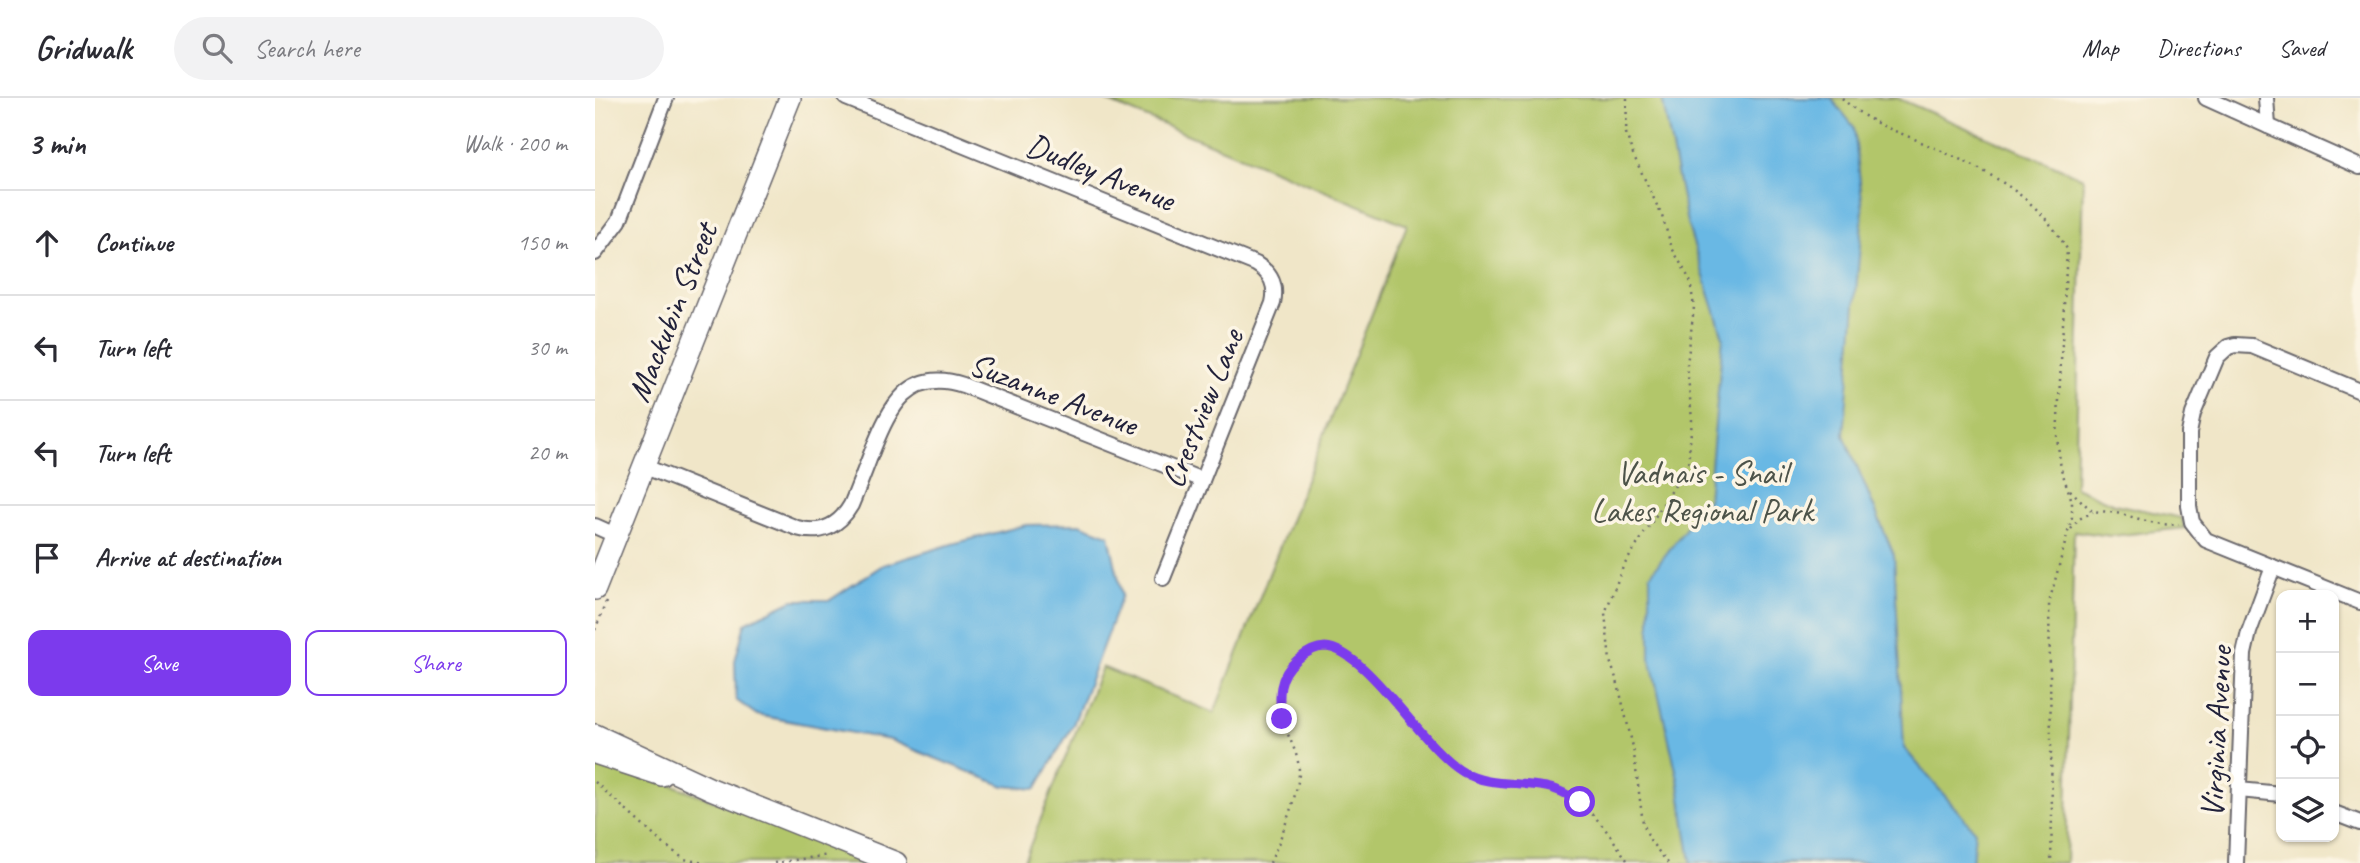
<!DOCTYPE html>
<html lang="en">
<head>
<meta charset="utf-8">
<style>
	body { margin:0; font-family:Caveat,sans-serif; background:#f2f2f3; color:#2b2b33 }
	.controls { position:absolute; right:21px; bottom:21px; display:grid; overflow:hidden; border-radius:14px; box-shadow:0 2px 5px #0004 }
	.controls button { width:63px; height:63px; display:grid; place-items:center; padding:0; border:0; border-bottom:2px solid #e1e1e2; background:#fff; color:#2b2b33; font:35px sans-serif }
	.stop { position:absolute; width:21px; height:21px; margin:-16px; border:5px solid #7c3aed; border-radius:50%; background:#fff }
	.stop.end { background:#7c3aed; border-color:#fff; box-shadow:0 2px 7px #0008 }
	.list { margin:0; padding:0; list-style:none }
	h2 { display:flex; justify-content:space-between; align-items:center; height:91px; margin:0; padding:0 28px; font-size:30px }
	h2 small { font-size:23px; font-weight:400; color:#7c7c81 }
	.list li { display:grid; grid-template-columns:46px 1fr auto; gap:21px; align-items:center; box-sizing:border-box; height:105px; padding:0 28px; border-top:2px solid #e1e1e2 }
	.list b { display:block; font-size:26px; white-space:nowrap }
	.list em { font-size:23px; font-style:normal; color:#7c7c81 }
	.actions { display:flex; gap:14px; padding:21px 28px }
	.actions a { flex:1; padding:16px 0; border:2px solid #7c3aed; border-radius:14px; text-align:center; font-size:24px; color:#7c3aed }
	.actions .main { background:#7c3aed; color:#fff }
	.icon { flex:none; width:38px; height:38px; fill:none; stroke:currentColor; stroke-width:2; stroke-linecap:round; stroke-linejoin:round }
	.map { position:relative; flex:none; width:1765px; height:765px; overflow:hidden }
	header { display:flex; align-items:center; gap:42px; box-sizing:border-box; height:98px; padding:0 35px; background:#fff; border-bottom:2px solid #e1e1e2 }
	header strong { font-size:33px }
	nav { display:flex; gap:38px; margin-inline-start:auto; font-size:24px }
	.search { width:490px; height:63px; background:#f2f2f3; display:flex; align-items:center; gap:18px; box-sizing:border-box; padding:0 24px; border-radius:38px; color:#7c7c81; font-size:26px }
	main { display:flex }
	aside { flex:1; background:#fff }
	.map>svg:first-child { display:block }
</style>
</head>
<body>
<header>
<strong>Gridwalk</strong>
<div class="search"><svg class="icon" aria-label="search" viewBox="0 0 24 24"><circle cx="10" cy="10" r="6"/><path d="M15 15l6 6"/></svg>Search here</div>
<nav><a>Map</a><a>Directions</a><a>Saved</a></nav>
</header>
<main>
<aside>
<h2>3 min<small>Walk · 200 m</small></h2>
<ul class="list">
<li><svg class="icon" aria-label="ahead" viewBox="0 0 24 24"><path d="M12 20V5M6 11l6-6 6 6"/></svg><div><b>Continue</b></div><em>150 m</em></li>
<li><svg class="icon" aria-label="left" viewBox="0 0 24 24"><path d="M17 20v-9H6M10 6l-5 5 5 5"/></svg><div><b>Turn left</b></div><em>30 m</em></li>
<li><svg class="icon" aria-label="left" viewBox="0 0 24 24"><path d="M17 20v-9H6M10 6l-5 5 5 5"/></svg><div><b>Turn left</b></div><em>20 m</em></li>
<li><svg class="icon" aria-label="arrive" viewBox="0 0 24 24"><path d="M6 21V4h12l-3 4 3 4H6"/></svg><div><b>Arrive at destination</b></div></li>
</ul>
<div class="actions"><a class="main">Save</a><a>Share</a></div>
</aside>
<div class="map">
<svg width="1765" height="765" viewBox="0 0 1765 765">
	<rect width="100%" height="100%" fill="#fcf5e5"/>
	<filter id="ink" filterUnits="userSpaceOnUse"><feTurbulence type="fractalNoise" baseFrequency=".0143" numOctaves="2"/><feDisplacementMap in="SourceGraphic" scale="14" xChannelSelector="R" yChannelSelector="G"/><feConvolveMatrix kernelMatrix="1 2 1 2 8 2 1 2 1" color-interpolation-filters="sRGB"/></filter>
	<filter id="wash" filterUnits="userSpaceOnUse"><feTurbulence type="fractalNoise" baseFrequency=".00686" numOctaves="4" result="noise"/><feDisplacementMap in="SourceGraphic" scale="28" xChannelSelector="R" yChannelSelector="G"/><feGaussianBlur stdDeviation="1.57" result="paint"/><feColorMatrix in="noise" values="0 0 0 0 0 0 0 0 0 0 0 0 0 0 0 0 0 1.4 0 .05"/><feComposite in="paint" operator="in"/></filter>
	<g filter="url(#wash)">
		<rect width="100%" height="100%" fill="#f0e6c8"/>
		<!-- green -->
		<g fill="#b2c66a" stroke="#6a7452" stroke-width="2">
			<polygon points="504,0 1302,0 1488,80 1480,389 1519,406 1587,420 1589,430 1516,438 1479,433 1471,765 428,765 507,569 619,615 812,127"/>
			<polygon points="0,658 182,726 279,765 0,765"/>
		</g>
		<!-- water -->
		<g fill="#69b8e4" stroke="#466d90" stroke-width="2">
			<polygon points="1067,0 1236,0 1259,29 1268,111 1249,337 1299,457 1309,650 1380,733 1377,765 1096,764 1083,681 1055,560 1055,477 1113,401 1128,239 1092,125"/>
			<polygon points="484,426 514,437 527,497 478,627 441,691 409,688 295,642 162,617 141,602 140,563 150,525 198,502 235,502 288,467 357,446 431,427"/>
		</g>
	</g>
	<g filter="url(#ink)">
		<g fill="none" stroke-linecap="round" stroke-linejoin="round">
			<defs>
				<g id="street">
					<path d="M 251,0 L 661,166 C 676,175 682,187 678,205 L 568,480"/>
					<polyline points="1611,0 1673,28 1671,0"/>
					<polyline points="1673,28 1765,69"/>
					<polyline points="0,155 24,123 71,0"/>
					<polyline points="1765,293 1657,248 1640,247 1633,249 1622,259 1598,316 1594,335 1594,408 1597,424 1611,442 1765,504"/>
					<path d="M 48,368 L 202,430 C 226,437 244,428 256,407 C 264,388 271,369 278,351 C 295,309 314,269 368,287 L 607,382"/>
					<polyline points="0,428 20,437"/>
					<polyline points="1644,692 1686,696"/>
					<polyline points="1739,715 1765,725"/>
					<polyline points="1641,765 1649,556 1654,534 1678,469"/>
				</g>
				<g id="secondary">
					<polyline points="0,491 195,0"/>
					<polyline points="0,637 116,691 301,765"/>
					<polyline points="0,655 67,677"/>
				</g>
			</defs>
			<!-- street casing -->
			<use href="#street" stroke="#6a676c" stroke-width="18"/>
			<!-- secondary casing -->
			<use href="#secondary" stroke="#6a676c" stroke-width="24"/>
			<!-- path -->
			<g stroke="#6a676c" stroke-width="2.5" stroke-dasharray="2 5" stroke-linecap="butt">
				<polyline points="1032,0 1031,35 1037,54 1067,118 1077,150 1095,182 1099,209 1092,267 1097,322 1093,367 1028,469 1010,515 1015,563 1023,586 1038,649 1048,725 1056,744 1073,765"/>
				<path d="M 1247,0 C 1268,21 1290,29 1317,40 C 1378,67 1437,89 1472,151 L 1462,339 L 1466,371 L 1477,403 L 1477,419 L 1454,505 L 1457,716 L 1456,765"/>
				<path d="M 1475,392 L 1498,414 C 1527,410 1554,430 1584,426"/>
				<polyline points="1476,431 1484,421 1498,414"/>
				<polyline points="0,532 11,504"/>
				<polyline points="0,684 66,744 89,761 109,765"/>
				<polyline points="179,765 234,757"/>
				<path d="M 675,765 C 684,745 704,694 704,674 C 704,655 693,640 688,623 C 679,596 687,568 713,555 C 727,547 740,550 753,558 C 794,586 818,634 856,666 C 893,690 917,679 954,689 C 992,700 1013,734 1034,765"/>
			</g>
			<!-- street -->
			<use href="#street" stroke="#fff" stroke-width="14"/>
			<!-- secondary -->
			<use href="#secondary" stroke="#fff" stroke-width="21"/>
		</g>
	</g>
	<g fill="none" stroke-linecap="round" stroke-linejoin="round" filter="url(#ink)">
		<!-- route -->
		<path stroke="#7c3aed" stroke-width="9" d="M 687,621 C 683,599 683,578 702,562 C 709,556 720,549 730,549 C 772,551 828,651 868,674 C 893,689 924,683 951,689 C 964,691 975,698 985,704"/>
	</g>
	<g text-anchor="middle" stroke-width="7" stroke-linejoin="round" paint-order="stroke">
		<!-- street labels -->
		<g font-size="33" fill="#22223b" stroke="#fcf5e5">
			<text transform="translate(506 73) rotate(22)" y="12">Dudley Avenue</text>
			<text transform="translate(76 214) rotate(-68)" y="12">Mackubin Street</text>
			<text transform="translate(459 295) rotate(21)" y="12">Suzanne Avenue</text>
			<text transform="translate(606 310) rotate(-68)" y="12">Crestview Lane</text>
			<text transform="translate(1620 634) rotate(-87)" y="12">Virginia Avenue</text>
		</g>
		<!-- park labels -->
		<g font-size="33" fill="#4d5349" stroke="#fcf5e5">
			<text x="1107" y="386">Vadnais - Snail<tspan x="1107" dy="38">Lakes Regional Park</tspan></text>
		</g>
	</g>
</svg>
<div class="controls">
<button>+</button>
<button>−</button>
<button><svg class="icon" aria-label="locate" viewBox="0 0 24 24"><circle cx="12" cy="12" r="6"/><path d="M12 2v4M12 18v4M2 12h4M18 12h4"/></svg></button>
<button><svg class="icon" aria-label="layers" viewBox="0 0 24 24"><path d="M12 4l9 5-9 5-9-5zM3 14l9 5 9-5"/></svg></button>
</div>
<div class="stop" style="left:985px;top:704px"></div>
<div class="stop end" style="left:687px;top:621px"></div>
</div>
</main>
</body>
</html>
